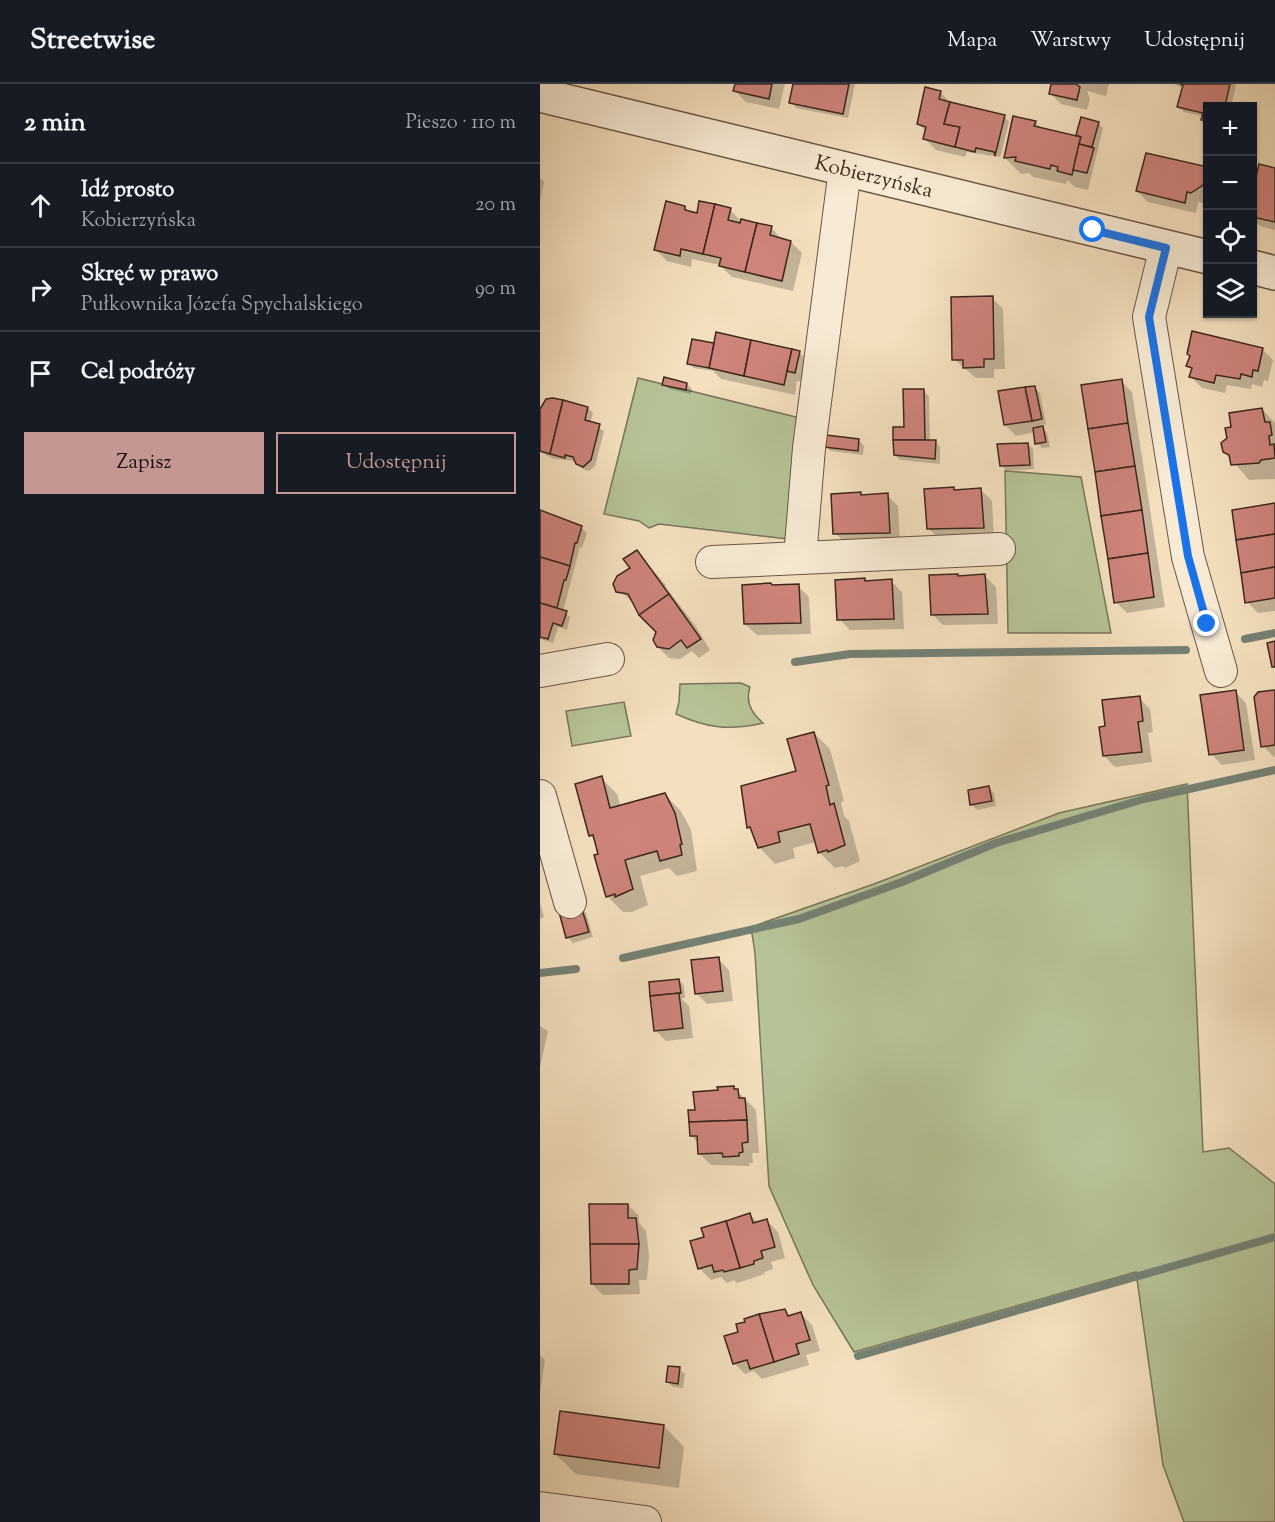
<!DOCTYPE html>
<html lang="pl">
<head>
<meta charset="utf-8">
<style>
	body { margin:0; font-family:"Sorts Mill Goudy",serif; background:#20242c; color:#f1f3f6 }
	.controls { position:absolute; right:18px; top:18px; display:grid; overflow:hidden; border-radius:0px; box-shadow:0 2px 4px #0004 }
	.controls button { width:54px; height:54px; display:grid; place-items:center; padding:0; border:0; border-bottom:2px solid #363941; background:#171b24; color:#f1f3f6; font:30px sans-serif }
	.stop { position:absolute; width:18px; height:18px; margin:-14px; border:4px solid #1a73e8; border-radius:50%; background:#fff }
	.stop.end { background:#1a73e8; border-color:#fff; box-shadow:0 2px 6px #0008 }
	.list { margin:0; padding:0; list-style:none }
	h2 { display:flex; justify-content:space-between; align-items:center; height:78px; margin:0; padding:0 24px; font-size:26px }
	h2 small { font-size:20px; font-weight:400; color:#9ea1a6 }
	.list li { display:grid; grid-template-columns:39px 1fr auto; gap:18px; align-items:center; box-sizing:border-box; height:84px; padding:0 24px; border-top:2px solid #363941 }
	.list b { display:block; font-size:22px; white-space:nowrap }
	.list p { margin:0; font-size:20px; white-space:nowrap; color:#9ea1a6 }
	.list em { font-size:20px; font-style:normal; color:#9ea1a6 }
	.actions { display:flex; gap:12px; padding:18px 24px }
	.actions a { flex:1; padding:14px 0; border:2px solid #c59692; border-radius:0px; text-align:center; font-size:21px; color:#c59692 }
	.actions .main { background:#c59692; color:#111 }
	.icon { flex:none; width:33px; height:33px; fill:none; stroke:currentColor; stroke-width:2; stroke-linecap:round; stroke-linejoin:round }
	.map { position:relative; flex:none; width:735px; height:1438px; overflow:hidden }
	header { display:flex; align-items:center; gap:36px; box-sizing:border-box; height:84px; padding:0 30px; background:#171b24; border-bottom:2px solid #363941 }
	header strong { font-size:28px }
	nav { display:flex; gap:33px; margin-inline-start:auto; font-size:21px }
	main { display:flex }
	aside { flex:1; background:#171b24 }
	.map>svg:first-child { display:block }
</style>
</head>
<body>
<header>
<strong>Streetwise</strong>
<nav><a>Mapa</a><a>Warstwy</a><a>Udostępnij</a></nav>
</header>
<main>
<aside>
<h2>2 min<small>Pieszo · 110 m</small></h2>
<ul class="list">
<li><svg class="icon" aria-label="ahead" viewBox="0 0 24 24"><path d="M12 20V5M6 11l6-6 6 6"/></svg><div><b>Idź prosto</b><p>Kobierzyńska</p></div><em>20 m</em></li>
<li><svg class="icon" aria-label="right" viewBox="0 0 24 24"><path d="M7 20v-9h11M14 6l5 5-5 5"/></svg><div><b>Skręć w prawo</b><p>Pułkownika Józefa Spychalskiego</p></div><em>90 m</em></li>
<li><svg class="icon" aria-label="arrive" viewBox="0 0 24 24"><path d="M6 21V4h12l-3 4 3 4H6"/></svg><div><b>Cel podróży</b></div></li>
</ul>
<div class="actions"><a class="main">Zapisz</a><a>Udostępnij</a></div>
</aside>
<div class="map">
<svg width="735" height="1438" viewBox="0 0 735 1438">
	<rect width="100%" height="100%" fill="#f4e0be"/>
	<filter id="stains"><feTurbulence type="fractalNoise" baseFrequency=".00333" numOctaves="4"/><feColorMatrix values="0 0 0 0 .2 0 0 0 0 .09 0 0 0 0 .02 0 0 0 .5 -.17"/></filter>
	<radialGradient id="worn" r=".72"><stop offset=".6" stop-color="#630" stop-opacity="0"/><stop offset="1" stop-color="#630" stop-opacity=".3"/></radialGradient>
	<!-- green -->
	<g fill="#b6c396" stroke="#787658" stroke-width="1.5">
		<polygon points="98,294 264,335 248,455 119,440 109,444 99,437 64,430"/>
		<polygon points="465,387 541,393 571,549 468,549"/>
		<path d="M 201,599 L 210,603 C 205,618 212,630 223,639 C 189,647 167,644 136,630 L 139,618 L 140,600 Z"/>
		<polygon points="84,618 91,652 32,662 26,627"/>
		<polygon points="647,700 663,1068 689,1064 735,1100 735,1438 644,1438 623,1381 596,1188 314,1268 273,1201 229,1102 215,869 211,843 334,800 519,729"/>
	</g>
	<!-- shadow -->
	<g fill="#0003">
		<polygon points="196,0 245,0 239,25 206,18 195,7"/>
		<polygon points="255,0 315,0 308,34 256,24 251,18"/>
		<polygon points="512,0 569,0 566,12 547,7 550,15 547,26 521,20 510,9"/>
		<polygon points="634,0 695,0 696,1 691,22 668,22 668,40 662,35 663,32 644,28 639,23 644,4"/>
		<polygon points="400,8 411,19 464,32 469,38 460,73 427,68 425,73 396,66 385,55 387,48 378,40"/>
		<polygon points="495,38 502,45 542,54 538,51 558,39 563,44 548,106 535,103 527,96 526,100 493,93 489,89 481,90 465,74"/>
		<polygon points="668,84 668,116 663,119 658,118 656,129 608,118 597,107"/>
		<polygon points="735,86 735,146 720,142 712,135 712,117"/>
		<polygon points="0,94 4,98 0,117"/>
		<polygon points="145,123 150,129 158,130 190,126 201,137 231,143 242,156 251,158 262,169 253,207 192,193 180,181 175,180 152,175 151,183 127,177 116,166"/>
		<polygon points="452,214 463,225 465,285 454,285 454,294 436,294 414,275"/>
		<polygon points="175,262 259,268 270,279 266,299 257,297 255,311 181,295 173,287 154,284 149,279"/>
		<polygon points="722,265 733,276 728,297 724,296 722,303 712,300 711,305 687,301 685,309 662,304 651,293 653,286 650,282"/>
		<polygon points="581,297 592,308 625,523 587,529 576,518"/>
		<polygon points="124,300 147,300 152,305 151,310 129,305"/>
		<polygon points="494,304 500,309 506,340 500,341 507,349 510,363 502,364 497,359 495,348 476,352 465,341"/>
		<polygon points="383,306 389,312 390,357 395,357 400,363 400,380 360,376 355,371"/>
		<polygon points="48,324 53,329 50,339 64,347 55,382 49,387 43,385 36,377 14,375 0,368 0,327"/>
		<polygon points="722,325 735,339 735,395 709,396 684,367"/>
		<polygon points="319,357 324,362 323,371 291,367 286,362"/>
		<polygon points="488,360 493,365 494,385 466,387 461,381"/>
		<polygon points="441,406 452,417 454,454 399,455 388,444"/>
		<polygon points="347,411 358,422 360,459 306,460 295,449"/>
		<polygon points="735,421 735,527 718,529 707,518"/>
		<polygon points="0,428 41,443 47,449 42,464 40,463 23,527 30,533 27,546 18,543 13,559 0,555"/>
		<polygon points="97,468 126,501 125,502 155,541 170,566 159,574 152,567 140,575 129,574 118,563 117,548 95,520 76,504 92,484"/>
		<polygon points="445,492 456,503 458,540 403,541 392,530"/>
		<polygon points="351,497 362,508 364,545 310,546 299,535"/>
		<polygon points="258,502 269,513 271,550 217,551 205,540"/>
		<polygon points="735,607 735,673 734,673 723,662"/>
		<polygon points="695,608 706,619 715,676 682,681 671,670"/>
		<polygon points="599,614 610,625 613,648 608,649 612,678 575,683 564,672 566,643"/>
		<polygon points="274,649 290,665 304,717 301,718 304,732 309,737 320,777 305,784 303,782 295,784 279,768 276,758 253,764 255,774 235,780 219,763 209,743 258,688"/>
		<polygon points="61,694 77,710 81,723 125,711 141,727 151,746 157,787 137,792 129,784 100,792 108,821 92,828 83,828 67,812 56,757 51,752"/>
		<polygon points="449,704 454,709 456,722 437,726 431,720"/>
		<polygon points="0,819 4,833 0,835"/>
		<polygon points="41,824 46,829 53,853 33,859 27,853"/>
		<polygon points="178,875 189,886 193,917 167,920 156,909"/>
		<polygon points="139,896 144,902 145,914 141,914 149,922 153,954 126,957 115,946"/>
		<polygon points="0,942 8,947 0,984"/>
		<polygon points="193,1003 216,1026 219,1069 212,1069 213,1079 209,1079 210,1082 171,1081 160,1070 159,1059 151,1052 157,1027 179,1008"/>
		<polygon points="88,1121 99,1132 99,1139 106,1147 109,1172 107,1196 99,1196 100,1210 63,1211 52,1200"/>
		<polygon points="210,1131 218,1139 227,1137 238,1148 245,1174 231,1178 233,1185 224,1188 225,1190 197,1199 194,1196 187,1199 181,1193 171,1196 160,1185 152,1158 166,1154"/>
		<polygon points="245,1227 251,1233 261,1230 272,1241 280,1267 266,1271 269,1281 222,1295 214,1287 205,1290 194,1279 200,1248"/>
		<polygon points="0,1271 5,1276 0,1309"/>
		<polygon points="139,1285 145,1290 143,1304 133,1303 127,1298"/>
		<polygon points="124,1342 144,1363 139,1404 36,1390 15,1370"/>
	</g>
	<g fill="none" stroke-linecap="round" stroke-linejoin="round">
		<!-- stream -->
		<g stroke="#758175" stroke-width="8">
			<polyline points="705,555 735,549"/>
			<polyline points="255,578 310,570 646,566"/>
			<polyline points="83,874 259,835 362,798 456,759 604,715 735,686"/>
			<polyline points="0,889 36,885"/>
			<polyline points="318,1272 735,1153"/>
		</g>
	</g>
	<!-- building -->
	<g fill="#ce837b" stroke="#3b281b" stroke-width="1.5">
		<polygon points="195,0 232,0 229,15 193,7"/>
		<polygon points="253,0 309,0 303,30 249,19"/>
		<polygon points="511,0 536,0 540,3 537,16 509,10"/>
		<polygon points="640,0 690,0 685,22 668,22 668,37 661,36 663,29 637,23 643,1"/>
		<polygon points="385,3 401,7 399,15 410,18 404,40 420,43 415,63 383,55 386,43 377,40"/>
		<polygon points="410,18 465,31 455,72 454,68 436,64 435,68 415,63 420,43 404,40"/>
		<polygon points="473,32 496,37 494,42 541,53 532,91 517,87 518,83 511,81 510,85 475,77 476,73 464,74"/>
		<polygon points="541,33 559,38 552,63 539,60 541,53 536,51"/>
		<polygon points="539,60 554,64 547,89 533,86"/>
		<polygon points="606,69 668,83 666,99 651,109 647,108 645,119 596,107"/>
		<polygon points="719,80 735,84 735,138 712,133 712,110"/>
		<polygon points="126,117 145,122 145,126 157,129 159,117 175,120 163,170 141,165 140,172 114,166"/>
		<polygon points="175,120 191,124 188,136 200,139 201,135 217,139 205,188 179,182 181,174 163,170"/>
		<polygon points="217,139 232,142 230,151 251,157 242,197 205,188"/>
		<polygon points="453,212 454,275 444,275 444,283 423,284 423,276 412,276 411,213"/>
		<polygon points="652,247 723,264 718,287 713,286 712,293 701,290 700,295 676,291 674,299 649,293 652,284 646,282 650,272 647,270"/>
		<polygon points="176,248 211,256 204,292 169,284"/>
		<polygon points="152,255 174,259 169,284 147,280"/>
		<polygon points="211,256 252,265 244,301 204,292"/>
		<polygon points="252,265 260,267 255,289 247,287"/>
		<polygon points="124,293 147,299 146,306 122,301"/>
		<polygon points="582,295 588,339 548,345 541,301"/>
		<polygon points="495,302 502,335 492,337 485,303"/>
		<polygon points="485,303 492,337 464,341 458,307"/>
		<polygon points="363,305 384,305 385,356 353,356 353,343 364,343"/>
		<polygon points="13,314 23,316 10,370 0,367 0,325 6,315"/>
		<polygon points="23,316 48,323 45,336 60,340 51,376 43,383 36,380 33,373 25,371 25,374 10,370"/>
		<polygon points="722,324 725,338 730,338 732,351 729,352 730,361 734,360 735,374 721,376 719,379 691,381 689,371 683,368 681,359 687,354 685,344 691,343 689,329"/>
		<polygon points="588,339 595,382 555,388 548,345"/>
		<polygon points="503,342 506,358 495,360 493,344"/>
		<polygon points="286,351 319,355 318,367 284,363"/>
		<polygon points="353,356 396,356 395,375 354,371"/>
		<polygon points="488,359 490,381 460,382 457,360"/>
		<polygon points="595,382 602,426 561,432 555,388"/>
		<polygon points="414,403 414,406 441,404 444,444 387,445 384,405"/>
		<polygon points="321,408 321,411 348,409 350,449 293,450 291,410"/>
		<polygon points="735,419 735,450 696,456 692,426"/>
		<polygon points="0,426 42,442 37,459 35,459 30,482 0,473"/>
		<polygon points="602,426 608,469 568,475 561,432"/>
		<polygon points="735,450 735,483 701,489 696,456"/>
		<polygon points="97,466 129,510 99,531 88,510 76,508 73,500 77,492 90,484 83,475"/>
		<polygon points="608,469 614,513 574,519 568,475"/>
		<polygon points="0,473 30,482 26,496 24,496 17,524 0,519"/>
		<polygon points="735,483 735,514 705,519 701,489"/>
		<polygon points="418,490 418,492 445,490 448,530 391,531 389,491"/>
		<polygon points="325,494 325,497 352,495 354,535 297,536 295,496"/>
		<polygon points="231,499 232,501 259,500 261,539 204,540 202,501"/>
		<polygon points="129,510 161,555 147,564 141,556 129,565 117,563 113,556 116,548 99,531"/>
		<polygon points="0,519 27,527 22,542 13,539 8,555 0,553"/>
		<polygon points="735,557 735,583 732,583 727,559"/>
		<polygon points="696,606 704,666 669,671 660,611"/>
		<polygon points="735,606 735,661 721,663 714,613 718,608"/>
		<polygon points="600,612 603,637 598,638 602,668 563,672 559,643 565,642 562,616"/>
		<polygon points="274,648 289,701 286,702 290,721 294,719 305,761 288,768 287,766 278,769 270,740 238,748 240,758 218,764 210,743 207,744 201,702 256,687 247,655"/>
		<polygon points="62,692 70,724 125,709 135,729 142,760 140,761 142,771 120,777 117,767 85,776 93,805 75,813 75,810 66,813 54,771 58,770 53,751 49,752 35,700"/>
		<polygon points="449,702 452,717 430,721 428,706"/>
		<polygon points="41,822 49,848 26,854 19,828"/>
		<polygon points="179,873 183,907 155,910 151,876"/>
		<polygon points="139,895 141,909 110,912 109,898"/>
		<polygon points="139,909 143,944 114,947 110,912"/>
		<polygon points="194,1002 194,1005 198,1005 199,1014 205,1014 207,1036 149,1038 148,1026 155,1026 153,1008 178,1006 177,1003"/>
		<polygon points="207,1036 208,1058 202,1059 203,1068 199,1069 199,1072 183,1073 182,1069 158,1070 157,1052 150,1052 149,1038"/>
		<polygon points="49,1120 88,1120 88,1134 96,1134 99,1160 50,1160"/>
		<polygon points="210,1129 213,1139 227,1135 235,1163 221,1167 223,1174 214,1177 214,1180 200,1184 186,1137"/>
		<polygon points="186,1137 200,1184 184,1188 183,1186 174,1188 172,1181 158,1185 150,1157 164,1153 161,1144"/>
		<polygon points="50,1160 99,1160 97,1185 89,1186 89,1200 51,1200"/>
		<polygon points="245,1225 248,1232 261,1228 270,1256 256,1260 259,1270 234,1278 219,1230"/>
		<polygon points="219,1230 234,1278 210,1285 207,1276 193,1280 184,1252 198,1248 196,1240 205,1238 204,1235"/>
		<polygon points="128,1282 140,1283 138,1300 126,1298"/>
		<polygon points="20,1327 124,1341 119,1384 14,1370"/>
	</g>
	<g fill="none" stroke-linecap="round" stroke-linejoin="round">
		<defs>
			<g id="minor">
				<polyline points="626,163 609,233 648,473 681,587"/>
				<polyline points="260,474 269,364 305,85"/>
				<polyline points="172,478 459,465"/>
				<polyline points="0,587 68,575"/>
				<polyline points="0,712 30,818"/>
				<polyline points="0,1424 105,1438"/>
			</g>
			<g id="tertiary">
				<polyline points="0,11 668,173"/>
				<polyline points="712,183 735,189"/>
			</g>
		</defs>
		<!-- minor casing -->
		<use href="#minor" stroke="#695644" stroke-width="34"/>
		<!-- tertiary casing -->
		<use href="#tertiary" stroke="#695644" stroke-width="36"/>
		<!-- minor -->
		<use href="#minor" stroke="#f8ebd5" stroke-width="32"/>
		<!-- tertiary -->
		<use href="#tertiary" stroke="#f8ebd5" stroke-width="33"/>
	</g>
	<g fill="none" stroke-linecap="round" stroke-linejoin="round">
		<!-- route -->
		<polyline stroke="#1a73e8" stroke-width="8" points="553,146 626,164 609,233 648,472 667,540"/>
	</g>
	<g text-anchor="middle" stroke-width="6" stroke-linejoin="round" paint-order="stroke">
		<!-- street labels -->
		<g font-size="21" fill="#3b281b" stroke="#f8ebd5">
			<text transform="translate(334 92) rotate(14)" y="7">Kobierzyńska</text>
		</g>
	</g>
	<rect width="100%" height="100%" filter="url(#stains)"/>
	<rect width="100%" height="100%" fill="url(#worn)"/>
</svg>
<div class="controls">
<button>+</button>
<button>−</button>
<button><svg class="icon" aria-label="locate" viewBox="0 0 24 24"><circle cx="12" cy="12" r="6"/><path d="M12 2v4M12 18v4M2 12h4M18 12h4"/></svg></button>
<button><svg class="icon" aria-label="layers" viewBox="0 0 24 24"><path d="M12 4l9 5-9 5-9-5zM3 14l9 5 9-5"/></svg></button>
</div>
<div class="stop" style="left:553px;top:146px"></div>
<div class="stop end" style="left:667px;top:540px"></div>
</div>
</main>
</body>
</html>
